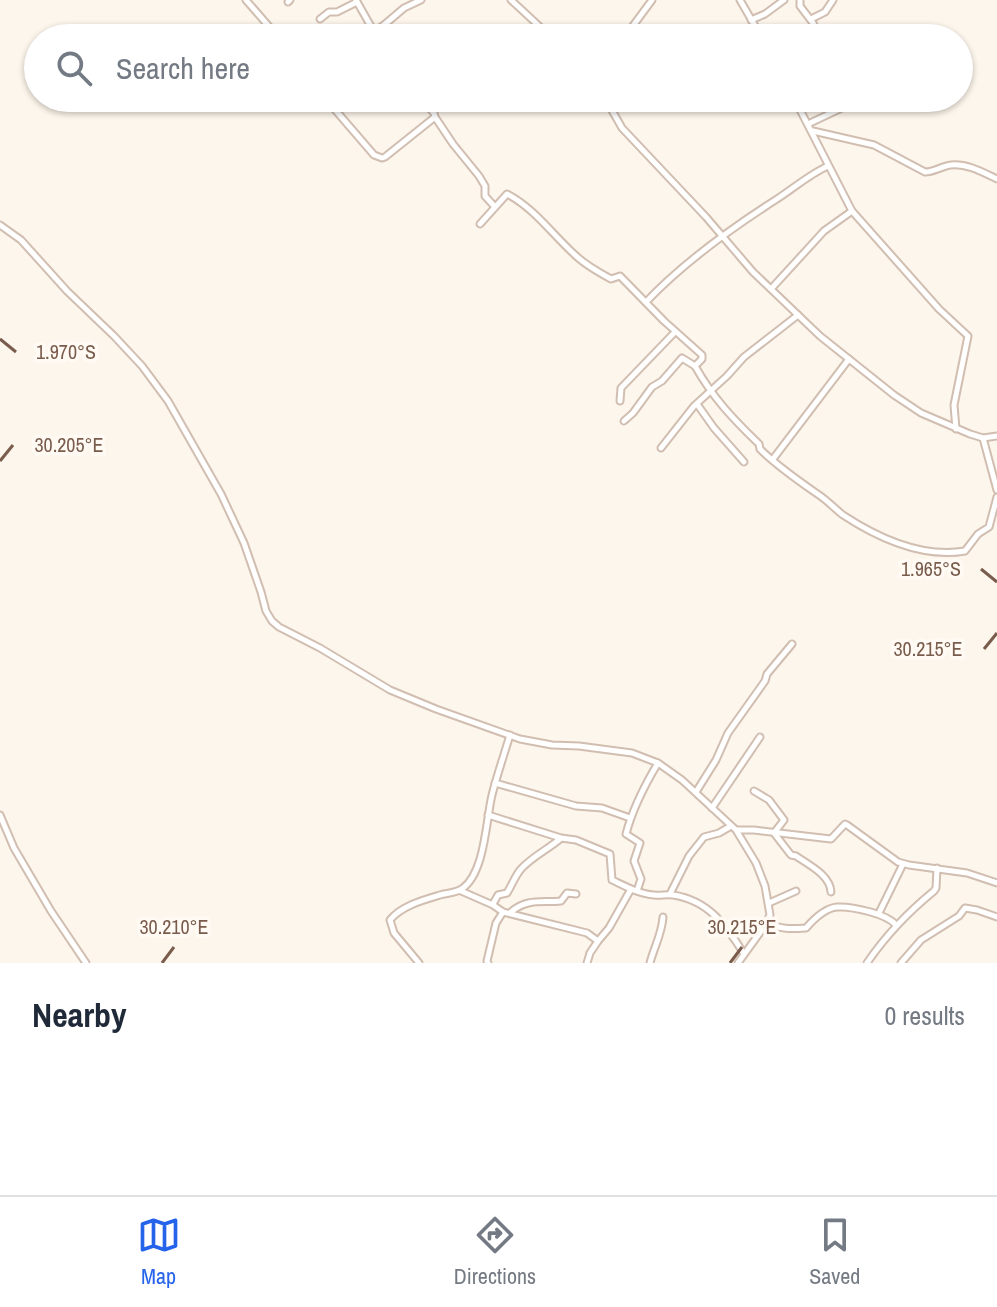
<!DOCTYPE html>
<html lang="en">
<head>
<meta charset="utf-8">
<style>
	body { margin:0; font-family:"Archivo Narrow",sans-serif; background:#f2f2f3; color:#1f2937 }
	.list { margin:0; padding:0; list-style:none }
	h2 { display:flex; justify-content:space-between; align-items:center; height:104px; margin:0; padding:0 32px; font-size:34px }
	h2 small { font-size:26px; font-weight:400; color:#747a83 }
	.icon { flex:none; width:44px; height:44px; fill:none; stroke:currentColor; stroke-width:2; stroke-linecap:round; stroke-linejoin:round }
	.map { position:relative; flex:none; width:997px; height:963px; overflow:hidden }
	.search { position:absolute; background:#fff; box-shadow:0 2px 6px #0004; left:24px; right:24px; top:24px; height:88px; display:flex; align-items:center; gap:20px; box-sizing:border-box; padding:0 28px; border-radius:44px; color:#747a83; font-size:30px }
	.sheet { height:232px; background:#fff }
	nav { display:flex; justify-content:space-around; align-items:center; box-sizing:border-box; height:112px; border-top:2px solid #e0e1e3; background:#fff; font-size:22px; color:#747a83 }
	nav a { display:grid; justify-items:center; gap:4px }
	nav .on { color:#2563eb }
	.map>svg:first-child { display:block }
</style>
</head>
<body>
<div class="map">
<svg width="997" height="963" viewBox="0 0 997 963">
	<rect width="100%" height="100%" fill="#fdf6ec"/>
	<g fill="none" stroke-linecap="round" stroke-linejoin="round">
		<defs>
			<g id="street">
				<polyline points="246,0 279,38"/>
				<polyline points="356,0 373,30"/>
				<polyline points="511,0 552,38"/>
				<polyline points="740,0 762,38"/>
				<polyline points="800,0 800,6 813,23 820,38"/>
				<polyline points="288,2 290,0"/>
				<polyline points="320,19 329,12 337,12 357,2"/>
				<polyline points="811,19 825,12 833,0"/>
				<polyline points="751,20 765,14 784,0"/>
				<polyline points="384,25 396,38"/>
				<polyline points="363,38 384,25 404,8 421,0"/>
				<polyline points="624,38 652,0"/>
				<polyline points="325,98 374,155 382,158 385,157 435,117"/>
				<polyline points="420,98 434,113 435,117 453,144 479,176 485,186 485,196 495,207"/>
				<polyline points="605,98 622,128 706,217 753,272 820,336 894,395 921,413 970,434 983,438 997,436"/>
				<polyline points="794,98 852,211 939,309 968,336 954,405 956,429"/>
				<polyline points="808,124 846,106 846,98"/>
				<path d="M 813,131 L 874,145 L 925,172 C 934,172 942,166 951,165 C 967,163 984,173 997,179"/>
				<path d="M 480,224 L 507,194 C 534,208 552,234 574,254 C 584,264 598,272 611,279 L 620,276 L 664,321 L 702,355 L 702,359 L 695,366 C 713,398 733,419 759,444 L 760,449 C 778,467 799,481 819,495 C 828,501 835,509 843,515 C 878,538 923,558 965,551 L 978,534 L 989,527 L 997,497"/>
				<polyline points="0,225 21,240 67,291 114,336 142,366 168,401 221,494 244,543 261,592 266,611 272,621 279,627 320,648 390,690 436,709 520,739 552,745 579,746 632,753 658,763 682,780 736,830 756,863 765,886 770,915 764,927 738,963"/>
				<polyline points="771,289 824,231 852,211"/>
				<path d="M 646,302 C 684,262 730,229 777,199 C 794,188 810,174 828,166"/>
				<polyline points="620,401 621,388 675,332"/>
				<polyline points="697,404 714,428 744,462"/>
				<polyline points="624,421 633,413 652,387 662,381 682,358 695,366"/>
				<polyline points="983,438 997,490"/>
				<polyline points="661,448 694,406 727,376 744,357 798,315"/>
				<polyline points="773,459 849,359"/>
				<polyline points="495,783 576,806 602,808 630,818"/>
				<path d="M 754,791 L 769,800 L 784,820 L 774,833 L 791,855 L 796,856 C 809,865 830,875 831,892"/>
				<polyline points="696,792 716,760 728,733 765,681 767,674 792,644"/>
				<polyline points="712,808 760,737"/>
				<polyline points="0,815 14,848 51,911 86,963"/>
				<path d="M 488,815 L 561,838 L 576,840 L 610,854 L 612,880 C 625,886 639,894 654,895 C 660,896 666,894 673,895 C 708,900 727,926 744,954"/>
				<polyline points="737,830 754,830 831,839 845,824 847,825 898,862 909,865 967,873 997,883"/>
				<polyline points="461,891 493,905 503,912 587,933 598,941 590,953 587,963"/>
				<path d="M 637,891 L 641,879 L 634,861 L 640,843 L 626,834 C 632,811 646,783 658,763"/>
				<polyline points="670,894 689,856 704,837 719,833 731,826"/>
				<polyline points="769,903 796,891"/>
				<path d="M 493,904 L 498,895 L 507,893 C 512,885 515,876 521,869 C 533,856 547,850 560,839"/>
				<path d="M 511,912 C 527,898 542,903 561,901 L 567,893 L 576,894"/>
				<polyline points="879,913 903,864"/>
				<path d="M 767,922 C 780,930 792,929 806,928 C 813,920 825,908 837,907 C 852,906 887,914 896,925"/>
				<polyline points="598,941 609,928 631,889"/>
				<path d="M 419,963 L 394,933 L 390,920 C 401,906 423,900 440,895 C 447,893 457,893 463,888 C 485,872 486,820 492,795 C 497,775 504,755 510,735"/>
				<polyline points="488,963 487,961 496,923 503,912"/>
				<path d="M 650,963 C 654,947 662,934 663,917"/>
				<path d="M 867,963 C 886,935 907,913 934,891 L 936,888 L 937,868"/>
				<polyline points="901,963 921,940 959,916 965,908 977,910 997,917"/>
			</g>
		</defs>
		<!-- street casing -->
		<use href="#street" stroke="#d1beb0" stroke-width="9"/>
		<!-- street -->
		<use href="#street" stroke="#fff" stroke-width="5"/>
	</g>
	<!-- ticks -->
	<path fill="none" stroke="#7a5c4d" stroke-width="3" d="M 0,339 L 16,352M 0,461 L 13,445M 981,569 L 997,582M 984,649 L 997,633M 162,963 L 174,947M 730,963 L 742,947"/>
	<g font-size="20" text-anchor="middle" fill="#7a5c4d" stroke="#fffaf3" stroke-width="7" stroke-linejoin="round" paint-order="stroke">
		<text x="66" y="359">1.970°S</text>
		<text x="69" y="452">30.205°E</text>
		<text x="931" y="576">1.965°S</text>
		<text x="928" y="656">30.215°E</text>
		<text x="174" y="934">30.210°E</text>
		<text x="742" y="934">30.215°E</text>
	</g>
</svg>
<div class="search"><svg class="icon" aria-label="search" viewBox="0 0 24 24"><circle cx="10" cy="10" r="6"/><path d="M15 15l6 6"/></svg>Search here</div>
</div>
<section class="sheet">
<h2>Nearby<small>0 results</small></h2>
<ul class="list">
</ul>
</section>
<nav>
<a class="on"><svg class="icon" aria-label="map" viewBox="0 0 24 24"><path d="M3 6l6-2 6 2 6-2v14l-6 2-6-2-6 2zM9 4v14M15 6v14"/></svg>Map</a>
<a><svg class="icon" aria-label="directions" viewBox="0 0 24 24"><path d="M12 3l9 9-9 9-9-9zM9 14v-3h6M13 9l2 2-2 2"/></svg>Directions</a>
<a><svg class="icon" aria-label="saved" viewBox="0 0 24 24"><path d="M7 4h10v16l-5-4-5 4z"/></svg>Saved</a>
</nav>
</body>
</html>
